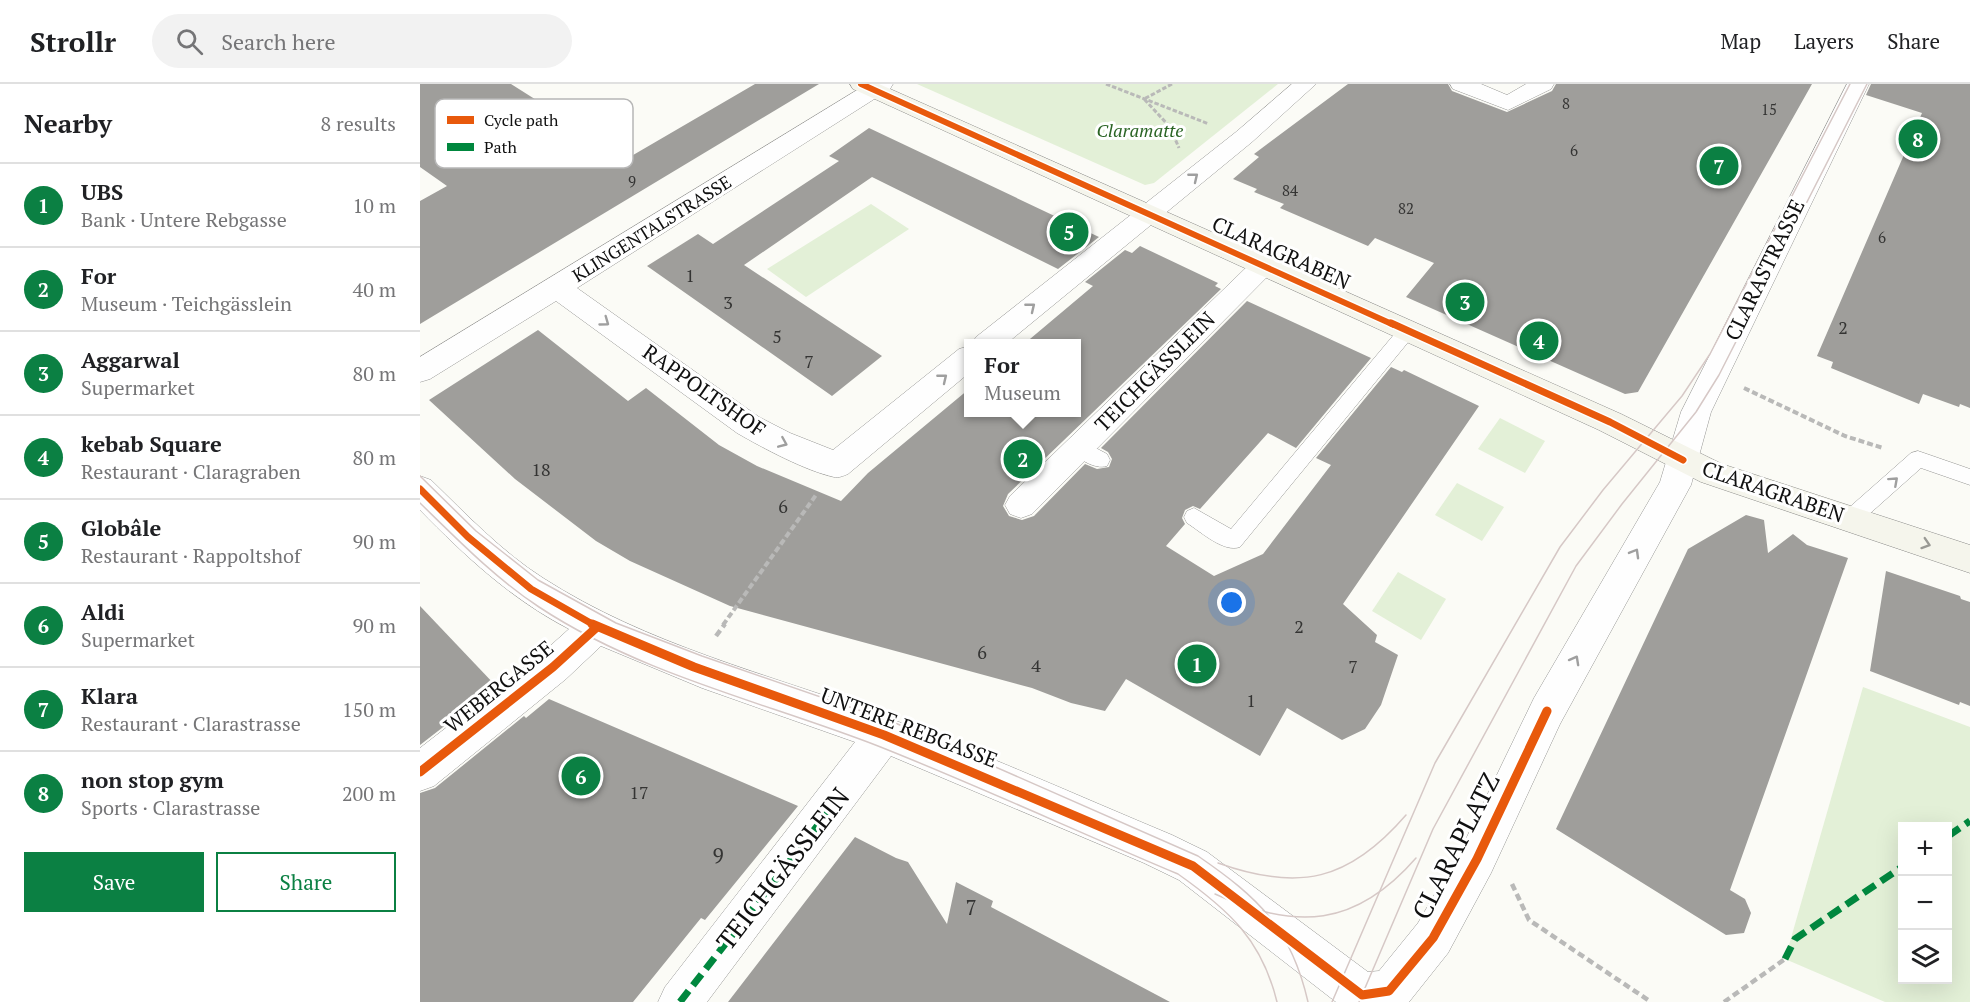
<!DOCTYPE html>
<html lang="en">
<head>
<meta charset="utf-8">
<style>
	body { margin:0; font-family:"PT Serif",serif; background:#f2f2f2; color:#202124 }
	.controls { position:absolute; right:18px; bottom:18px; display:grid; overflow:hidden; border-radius:0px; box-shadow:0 6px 24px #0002 }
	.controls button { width:54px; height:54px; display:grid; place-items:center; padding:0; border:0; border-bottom:2px solid #e0e0e0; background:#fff; color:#202124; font:30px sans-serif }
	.you { position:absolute; left:812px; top:519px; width:21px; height:21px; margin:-15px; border:4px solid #fff; border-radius:50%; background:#1a73e8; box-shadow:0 0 0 9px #1a73e833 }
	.badge { display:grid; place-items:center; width:39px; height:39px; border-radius:50%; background:#0b8043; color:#fff; font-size:20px; font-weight:700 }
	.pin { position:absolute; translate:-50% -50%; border:3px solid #fff; box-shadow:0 2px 6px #0006 }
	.popup { position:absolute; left:544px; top:255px; width:117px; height:78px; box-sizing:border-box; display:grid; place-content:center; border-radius:0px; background:#fff; filter:drop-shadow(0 2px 4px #0005); font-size:20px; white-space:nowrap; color:#757577 }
	.popup b { font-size:22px; color:#202124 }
	.popup::after { content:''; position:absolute; left:50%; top:100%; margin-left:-12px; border:12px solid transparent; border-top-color:#fff }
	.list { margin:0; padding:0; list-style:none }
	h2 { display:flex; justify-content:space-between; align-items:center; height:78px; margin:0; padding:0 24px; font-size:26px }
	h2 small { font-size:20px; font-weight:400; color:#757577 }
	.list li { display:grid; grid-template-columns:39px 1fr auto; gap:18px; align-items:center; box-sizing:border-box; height:84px; padding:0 24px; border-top:2px solid #e0e0e0 }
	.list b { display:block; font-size:22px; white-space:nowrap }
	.list p { margin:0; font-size:20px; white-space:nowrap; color:#757577 }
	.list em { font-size:20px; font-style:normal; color:#757577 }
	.actions { display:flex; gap:12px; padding:18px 24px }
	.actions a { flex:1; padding:14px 0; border:2px solid #0b8043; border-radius:0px; text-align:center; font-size:21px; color:#0b8043 }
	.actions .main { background:#0b8043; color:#fff }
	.icon { flex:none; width:33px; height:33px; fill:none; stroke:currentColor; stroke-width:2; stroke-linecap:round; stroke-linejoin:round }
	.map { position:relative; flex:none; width:1550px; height:918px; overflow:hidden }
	header { display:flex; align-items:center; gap:36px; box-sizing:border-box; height:84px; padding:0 30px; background:#fff; border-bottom:2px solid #e0e0e0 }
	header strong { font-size:28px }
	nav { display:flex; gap:33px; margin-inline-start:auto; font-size:21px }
	.search { width:420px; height:54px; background:#f2f2f2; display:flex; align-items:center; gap:15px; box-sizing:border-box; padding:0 21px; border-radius:33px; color:#757577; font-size:22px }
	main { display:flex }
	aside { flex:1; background:#fff }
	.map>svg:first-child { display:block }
</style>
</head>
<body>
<header>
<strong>Strollr</strong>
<div class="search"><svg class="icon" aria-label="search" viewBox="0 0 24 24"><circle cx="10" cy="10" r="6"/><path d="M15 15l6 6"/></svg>Search here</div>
<nav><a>Map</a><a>Layers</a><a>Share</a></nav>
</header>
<main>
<aside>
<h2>Nearby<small>8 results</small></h2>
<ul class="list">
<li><span class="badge">1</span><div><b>UBS</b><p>Bank · Untere Rebgasse</p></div><em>10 m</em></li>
<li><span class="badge">2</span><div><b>For</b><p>Museum · Teichgässlein</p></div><em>40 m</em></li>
<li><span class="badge">3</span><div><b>Aggarwal</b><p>Supermarket</p></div><em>80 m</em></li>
<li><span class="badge">4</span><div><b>kebab Square</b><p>Restaurant · Claragraben</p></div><em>80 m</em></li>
<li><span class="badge">5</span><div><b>Globâle</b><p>Restaurant · Rappoltshof</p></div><em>90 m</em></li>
<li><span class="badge">6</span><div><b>Aldi</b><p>Supermarket</p></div><em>90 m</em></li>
<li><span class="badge">7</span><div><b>Klara</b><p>Restaurant · Clarastrasse</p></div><em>150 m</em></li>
<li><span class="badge">8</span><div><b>non stop gym</b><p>Sports · Clarastrasse</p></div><em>200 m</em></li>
</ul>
<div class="actions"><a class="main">Save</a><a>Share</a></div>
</aside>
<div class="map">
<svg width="1550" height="918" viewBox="0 0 1550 918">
	<rect width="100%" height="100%" fill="#fbfbf6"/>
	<!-- green -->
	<g fill="#e3f0d7" fill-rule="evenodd">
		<polygon points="497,0 858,0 734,99 725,101"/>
		<polygon points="451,120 489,145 386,213 347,185"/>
		<polygon points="1080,334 1125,357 1105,389 1058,365"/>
		<polygon points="1037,399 1084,423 1062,457 1015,431"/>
		<polygon points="978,488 1026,515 1001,556 952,527"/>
		<path d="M 1443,603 L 1550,643 L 1550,918 L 1465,918 L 1365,875 ZM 1482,742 L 1528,742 L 1528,896 L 1482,896 Z"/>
	</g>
	<!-- building -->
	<g fill="#9f9e9b">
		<polygon points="0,0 91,0 208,74 335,0 399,0 0,240 0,117 27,102 0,83"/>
		<polygon points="928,0 1028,0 1032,7 1087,28 1132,7 1136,0 1392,0 1218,308 1205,310 986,213 1014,179 955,154 948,162 860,124 864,120 834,108 837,105 813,95 839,73 834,70"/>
		<polygon points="1451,0 1550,0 1550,324 1540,320 1539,323 1503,310 1499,320 1411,284 1413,278 1397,272 1502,29 1446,11"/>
		<polygon points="449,44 679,153 638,185 452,93 324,181 462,272 412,312 227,182 278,150 293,160 419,77 409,72"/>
		<polygon points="720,162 798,199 795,202 801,205 588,410 583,422 589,432 602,436 614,432 665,380 677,385 689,383 692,375 688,368 681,364 827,217 951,274 876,364 848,349 780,425 773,422 765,426 762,434 765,440 746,462 794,492 843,470 911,381 896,374 971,283 982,288 984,286 1059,322 923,520 957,551 955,558 978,571 961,621 945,645 922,656 867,624 840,672 706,595 685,627 651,619 612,604 310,522 210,477 176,457 95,395 9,316 118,246 208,317 226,304 299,361 337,382 421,417 448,389 549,305 549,328 657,328 657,260 604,260 673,202 665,198 705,166 712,169"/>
		<polygon points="1326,431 1344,436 1348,469 1373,450 1387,461 1428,474 1310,806 1325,815 1331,829 1324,849 1306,851 1136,745 1268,465"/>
		<polygon points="1466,487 1540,512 1541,515 1550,518 1550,622 1540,618 1539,621 1450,587"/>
		<polygon points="0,522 76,602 0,661"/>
		<polygon points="129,615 378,722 285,836 281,834 213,918 0,918 0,709 15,704 104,632 106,634"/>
		<polygon points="435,753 476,774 488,778 527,840 536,798 573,817 571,823 750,918 308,918"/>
	</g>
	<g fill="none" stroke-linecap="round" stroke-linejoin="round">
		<defs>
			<g id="lane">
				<path d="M 988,240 L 994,241 L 997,246 L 994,251 L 820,463 C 804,469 781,448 767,439 L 764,433 L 767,427 L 774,424 L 811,445 L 982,241 Z"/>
				<path d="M 659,355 L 687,370 L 690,376 L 687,382 C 675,386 655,374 649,363 L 652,357 Z"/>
				<polygon points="1498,367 1550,385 1550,401 1501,384 1437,441 1430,444 1423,441 1420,435 1423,429 1491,369"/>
			</g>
			<g id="street">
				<path d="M 447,0 L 473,0 L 470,5 L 157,204 L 339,333 L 370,349 L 413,366 L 539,265 L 549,262 L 549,289 L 428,390 C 423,392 419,394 414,393 C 386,387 343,364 317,349 L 136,217 L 10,295 L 0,298 L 0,273 Z"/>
				<polygon points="872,0 896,0 832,58 586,260 552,260 556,253 816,48"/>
				<polygon points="1030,0 1061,0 1087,11 1106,0 1134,0 1131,5 1088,26 1033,5"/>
				<path d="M 1427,0 L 1449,0 L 1291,328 L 1271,401 L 1140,640 L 1071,789 L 1028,869 L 989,918 L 916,918 L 759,796 L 724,779 L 471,672 L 287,918 L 238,918 L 245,903 L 435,658 L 282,604 L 181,562 L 146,595 L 14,702 L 0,707 L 0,664 L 120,571 L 149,545 C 91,515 45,472 0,426 L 0,392 L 11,396 C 46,430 82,468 123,494 C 227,561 348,590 463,632 C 561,668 656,711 752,751 L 787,768 L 948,888 L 959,887 L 998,839 L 1043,761 L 1114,614 L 1240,398 L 1261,328 Z"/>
				<polygon points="844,172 853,175 857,181 853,187 612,430 601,434 590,430 585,421 590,412 835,175"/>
			</g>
			<polygon id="secondary" points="430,0 459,0 1201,330 1302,380 1550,461 1550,489 1281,398 1179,346 433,5"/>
		</defs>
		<!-- lane casing -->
		<use href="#lane" stroke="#969694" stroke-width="1"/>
		<!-- street casing -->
		<use href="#street" stroke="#969694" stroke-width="1"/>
		<!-- secondary casing -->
		<use href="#secondary" stroke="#8c8c8a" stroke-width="1"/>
		<!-- path-far2 -->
		<g stroke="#b9b9b8" stroke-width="3" stroke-dasharray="4.5 2" stroke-linecap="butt">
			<polyline points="686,0 789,40"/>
			<polyline points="752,0 724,15 750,43 759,64"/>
		</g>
		<!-- path-far1 -->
		<g stroke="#b9b9b8" stroke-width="4" stroke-dasharray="6 3" stroke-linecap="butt">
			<polyline points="1324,304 1425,352 1463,364"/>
			<polyline points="303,541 396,411"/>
		</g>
		<!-- path -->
		<g stroke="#b9b9b8" stroke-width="4.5" stroke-dasharray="7 4" stroke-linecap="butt">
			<polyline points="296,552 305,540"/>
			<polyline points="1092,800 1109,836 1231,918"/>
			<polyline points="1304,918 1365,875"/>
		</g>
		<!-- lane -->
		<use href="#lane" fill="#fefefe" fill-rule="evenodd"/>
		<!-- street -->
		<use href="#street" fill="#fefefe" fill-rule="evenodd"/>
		<!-- secondary -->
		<use href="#secondary" fill="#f5f5ec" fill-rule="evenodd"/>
		<!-- tram -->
		<g stroke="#d6c8c6" stroke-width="1.5">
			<path d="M 0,392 L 56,447 L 118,496 L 196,539 L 282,572 L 473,638 L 778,772 C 839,814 871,844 888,918"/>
			<path d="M 0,419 C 38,456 75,494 119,523 C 222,591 345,618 458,662 C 559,702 658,748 758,790 C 809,826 842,856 857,918"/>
			<path d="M 798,779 C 879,808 929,797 986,731"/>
			<path d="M 795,810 C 876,847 936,843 996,774"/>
			<polyline points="912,918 1015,679 1140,463 1183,406 1262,312 1290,270 1430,0"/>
			<polyline points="939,918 1013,745 1156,482 1202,420 1276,328 1299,291 1447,0"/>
		</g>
		<!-- quiet -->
		<g stroke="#00873e" stroke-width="7" stroke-dasharray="14 7" stroke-linecap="butt">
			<polyline points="1528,752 1550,737"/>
			<polyline points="1365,875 1375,855 1482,783"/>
			<polyline points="260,918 408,728"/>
		</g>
		<defs>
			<polyline id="cycleway-far2" points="441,0 974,241"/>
			<g id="cycleway-far1">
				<polyline points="971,239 1190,338 1263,376"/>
				<polyline points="0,405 48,453 111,505 174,541"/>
			</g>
			<g id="cycleway">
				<polyline points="172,540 274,583 464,651 773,782 942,911 969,907 1013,854 1057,775 1127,627"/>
				<polyline points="0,688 133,583 177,543"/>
			</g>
		</defs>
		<!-- cycleway-far2 casing -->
		<use href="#cycleway-far2" stroke="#fff" stroke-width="9"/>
		<!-- cycleway-far1 casing -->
		<use href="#cycleway-far1" stroke="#fff" stroke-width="10"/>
		<!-- cycleway casing -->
		<use href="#cycleway" stroke="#fff" stroke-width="13"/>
		<!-- cycleway-far2 -->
		<use href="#cycleway-far2" stroke="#e8590c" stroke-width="6"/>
		<!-- cycleway-far1 -->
		<use href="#cycleway-far1" stroke="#e8590c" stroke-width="7"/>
		<!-- cycleway -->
		<use href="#cycleway" stroke="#e8590c" stroke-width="9"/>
	</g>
	<!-- one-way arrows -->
	<defs><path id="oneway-chevron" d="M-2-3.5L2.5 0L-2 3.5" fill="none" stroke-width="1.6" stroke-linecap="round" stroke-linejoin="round" transform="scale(1.5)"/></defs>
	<g stroke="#9f9f9f">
		<use href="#oneway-chevron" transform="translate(774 93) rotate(-39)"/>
		<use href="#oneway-chevron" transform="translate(611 223) rotate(-39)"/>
		<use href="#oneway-chevron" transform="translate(185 238) rotate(36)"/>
		<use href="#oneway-chevron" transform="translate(523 294) rotate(-39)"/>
		<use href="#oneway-chevron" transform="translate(363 359) rotate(23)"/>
		<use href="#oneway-chevron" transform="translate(1474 397) rotate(-42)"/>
		<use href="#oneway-chevron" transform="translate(1215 469) rotate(-60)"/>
		<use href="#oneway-chevron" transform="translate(1155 576) rotate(-61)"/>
	</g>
	<use stroke="#999994" href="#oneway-chevron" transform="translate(1506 460) rotate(18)"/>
	<g text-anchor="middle" stroke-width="6" stroke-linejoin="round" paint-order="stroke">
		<!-- far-number labels -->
		<g font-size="15" fill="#343433">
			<text x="1146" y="25">8</text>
			<text x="1349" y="31">15</text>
			<text x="1154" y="72">6</text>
			<text x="212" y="103">9</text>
			<text x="870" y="112">84</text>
			<text x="986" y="130">82</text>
			<text x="1462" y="159">6</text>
		</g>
		<!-- far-park labels -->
		<g font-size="18" font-style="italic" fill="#2a6424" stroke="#fff">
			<text x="720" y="53">Claramatte</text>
		</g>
		<!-- far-street labels -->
		<g font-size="18" fill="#101010" stroke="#fff">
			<text transform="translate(232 145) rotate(-32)" y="6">KLINGENTALSTRASSE</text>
		</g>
		<!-- number labels -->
		<g font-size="18" fill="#343433">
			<text x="270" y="198">1</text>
			<text x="308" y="225">3</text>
			<text x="1423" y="250">2</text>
			<text x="357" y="259">5</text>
			<text x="389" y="284">7</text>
			<text x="121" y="392">18</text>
			<text x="363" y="429">6</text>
			<text x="879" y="549">2</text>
			<text x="562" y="575">6</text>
			<text x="616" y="588">4</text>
			<text x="933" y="589">7</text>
			<text x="831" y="623">1</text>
			<text x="219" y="715">17</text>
		</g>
		<!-- street labels -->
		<g font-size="21" fill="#101010" stroke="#fff">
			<text transform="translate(861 169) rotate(24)" y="7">CLARAGRABEN</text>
			<text transform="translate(1345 186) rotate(-64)" y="7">CLARASTRASSE</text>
			<text transform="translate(735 288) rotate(-45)" y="7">TEICHGÄSSLEIN</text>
			<text transform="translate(284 307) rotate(35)" y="7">RAPPOLTSHOF</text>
			<text transform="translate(1353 408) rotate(19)" y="7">CLARAGRABEN</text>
			<text transform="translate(79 603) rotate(-39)" y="7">WEBERGASSE</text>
			<text transform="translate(489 644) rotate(21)" y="7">UNTERE REBGASSE</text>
		</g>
		<!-- near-number labels -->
		<g font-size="21" fill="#343433">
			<text x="298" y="779">9</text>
			<text x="551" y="831">7</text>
		</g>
		<!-- near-street labels -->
		<g font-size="26" fill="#101010" stroke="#fff">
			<text transform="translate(1036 762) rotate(-63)" y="9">CLARAPLATZ</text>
			<text transform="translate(363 785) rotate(-52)" y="9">TEICHGÄSSLEIN</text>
		</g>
	</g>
	<!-- legend -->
	<rect x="15" y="15" width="198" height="69" rx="9" fill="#fff" stroke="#b7b7b7" stroke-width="1.5"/>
	<rect x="27" y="32" width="27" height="8" fill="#e8590c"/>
	<rect x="27" y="59" width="27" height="8" fill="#00873e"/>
	<g font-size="16" fill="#101010">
		<text x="64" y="42">Cycle path</text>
		<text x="64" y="69">Path</text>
	</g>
</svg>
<div class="controls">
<button>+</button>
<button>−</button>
<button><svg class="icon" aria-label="layers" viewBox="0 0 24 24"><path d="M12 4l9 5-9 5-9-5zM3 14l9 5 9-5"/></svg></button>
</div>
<div class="you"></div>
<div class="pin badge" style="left:777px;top:580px">1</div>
<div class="pin badge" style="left:603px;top:375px">2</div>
<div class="popup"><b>For</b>Museum</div>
<div class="pin badge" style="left:1045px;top:218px">3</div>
<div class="pin badge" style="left:1119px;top:257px">4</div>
<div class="pin badge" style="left:649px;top:148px">5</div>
<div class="pin badge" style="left:161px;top:692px">6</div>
<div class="pin badge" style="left:1299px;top:82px">7</div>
<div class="pin badge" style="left:1498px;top:55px">8</div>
</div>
</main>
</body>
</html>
